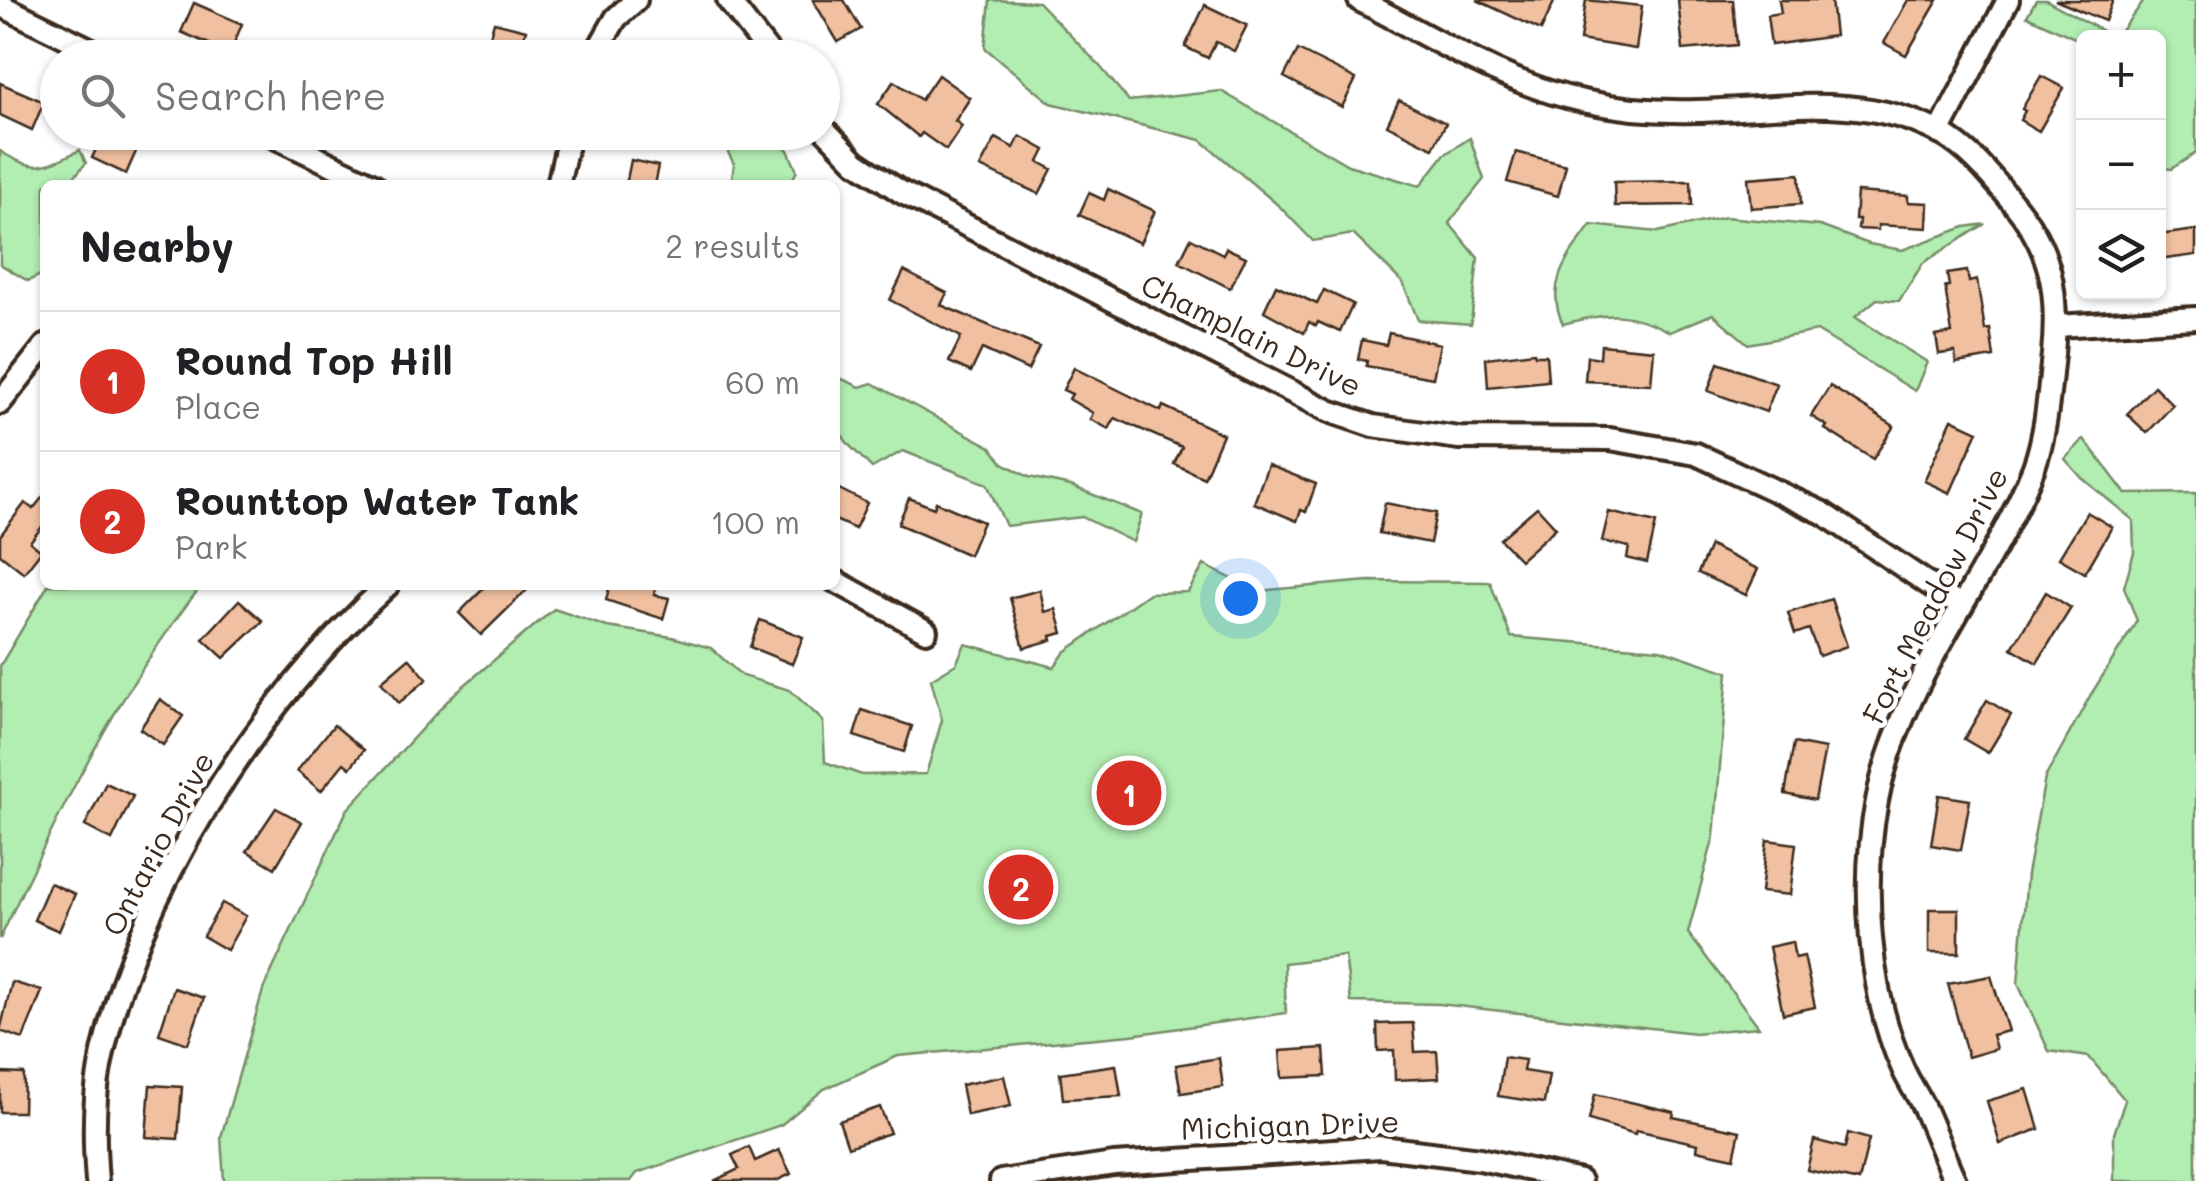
<!DOCTYPE html>
<html lang="en">
<head>
<meta charset="utf-8">
<style>
	body { margin:0; font-family:Mali,sans-serif; background:#f6f6f6; color:#202124 }
	.controls { position:absolute; right:30px; top:30px; display:grid; overflow:hidden; border-radius:15px; box-shadow:0 2px 8px #0004 }
	.controls button { width:90px; height:90px; display:grid; place-items:center; padding:0; border:0; border-bottom:2px solid #e0e0e0; background:#fff; color:#202124; font:50px sans-serif }
	.you { position:absolute; left:1240px; top:598px; width:35px; height:35px; margin:-25px; border:8px solid #fff; border-radius:50%; background:#1a73e8; box-shadow:0 0 0 15px #1a73e833 }
	.badge { display:grid; place-items:center; width:65px; height:65px; border-radius:50%; background:#d93025; color:#fff; font-size:32px; font-weight:700 }
	.pin { position:absolute; translate:-50% -50%; border:5px solid #fff; box-shadow:0 2px 10px #0006 }
	.list { margin:0; padding:0; list-style:none }
	h2 { display:flex; justify-content:space-between; align-items:center; height:130px; margin:0; padding:0 40px; font-size:42px }
	h2 small { font-size:32px; font-weight:400; color:#757577 }
	.list li { display:grid; grid-template-columns:65px 1fr auto; gap:30px; align-items:center; box-sizing:border-box; height:140px; padding:0 40px; border-top:2px solid #e0e0e0 }
	.list b { display:block; font-size:38px; white-space:nowrap }
	.list p { margin:0; font-size:32px; white-space:nowrap; color:#757577 }
	.list em { font-size:32px; font-style:normal; color:#757577 }
	.icon { flex:none; width:55px; height:55px; fill:none; stroke:currentColor; stroke-width:2; stroke-linecap:round; stroke-linejoin:round }
	.map { position:relative; flex:none; width:2196px; height:1181px; overflow:hidden }
	.search { position:absolute; background:#fff; box-shadow:0 2px 8px #0004; left:40px; top:40px; width:800px; height:110px; display:flex; align-items:center; gap:25px; box-sizing:border-box; padding:0 35px; border-radius:55px; color:#757577; font-size:38px }
	.panel { position:absolute; background:#fff; box-shadow:0 2px 8px #0004; left:40px; top:180px; width:800px; height:410px; border-radius:15px }
	.map>svg:first-child { display:block }
</style>
</head>
<body>
<div class="map">
<svg width="2196" height="1181" viewBox="0 0 2196 1181">
	<rect width="100%" height="100%" fill="#fff"/>
	<filter id="ink" filterUnits="userSpaceOnUse"><feTurbulence type="fractalNoise" baseFrequency=".01" numOctaves="2"/><feDisplacementMap in="SourceGraphic" scale="20" xChannelSelector="R" yChannelSelector="G"/><feConvolveMatrix kernelMatrix="1 2 1 2 8 2 1 2 1" color-interpolation-filters="sRGB"/></filter>
	<g filter="url(#ink)">
		<!-- green -->
		<g fill="#b2edb2" stroke="#768c68" stroke-width="2.5">
			<polygon points="990,0 1038,2 1098,64 1129,101 1221,91 1348,165 1420,186 1444,155 1470,138 1484,179 1449,223 1478,258 1471,324 1418,320 1403,283 1353,234 1313,241 1279,206 1201,140 1051,103 985,48"/>
			<polygon points="2036,0 2046,0 2113,37 2084,38 2083,42 2027,16"/>
			<polygon points="2145,0 2196,0 2196,153 2171,169 2159,167 2158,38 2116,37"/>
			<polygon points="718,133 770,133 788,150 797,171 789,185 731,185 734,164"/>
			<path d="M 80,150 L 86,163 L 67,185 L 45,185 L 45,273 L 28,281 L 0,264 L 0,151 C 36,174 44,167 80,150 Z"/>
			<path d="M 1725,217 L 1820,226 L 1869,244 L 1902,250 L 1965,227 L 1985,224 L 1923,263 L 1899,301 L 1877,299 L 1855,317 L 1927,362 L 1915,391 L 1817,331 L 1748,344 L 1713,314 L 1670,332 C 1629,311 1607,312 1563,324 C 1544,284 1568,257 1591,225 L 1658,232 Z"/>
			<polygon points="835,376 860,387 872,383 991,447 1003,463 1029,477 1071,486 1142,514 1133,542 1082,517 1006,526 987,484 903,451 872,468 848,444 835,425"/>
			<polygon points="2084,439 2126,494 2196,493 2196,1181 2114,1181 2114,1134 2125,1100 2089,1057 2049,1051 2018,984 2027,874 2045,778 2090,696 2137,621 2124,587 2134,552 2133,520 2082,478 2065,459"/>
			<polygon points="1204,565 1257,591 1368,581 1490,582 1511,637 1660,649 1728,672 1714,836 1688,933 1759,1027 1695,1033 1439,1004 1351,1002 1345,956 1284,963 1286,1013 1131,1035 898,1056 824,1089 781,1125 637,1173 631,1181 224,1181 221,1137 263,990 347,810 453,695 554,609 607,627 672,637 711,648 742,676 790,690 823,721 825,762 862,775 926,774 942,720 931,679 956,664 965,644 1054,667 1065,652 1149,593 1188,592"/>
			<path d="M 48,585 L 202,585 C 117,692 57,816 0,939 L 0,666 Z"/>
		</g>
		<!-- building -->
		<g fill="#f1c0a1" stroke="#3b2a1e" stroke-width="2.5">
			<polygon points="813,0 844,0 861,29 838,42"/>
			<polygon points="1477,0 1555,0 1541,30"/>
			<polygon points="1586,0 1642,6 1636,49 1580,40"/>
			<polygon points="1678,0 1733,0 1737,45 1683,50"/>
			<polygon points="1779,0 1831,0 1835,36 1771,45 1767,15 1781,13"/>
			<polygon points="1908,0 1938,0 1906,55 1884,43"/>
			<polygon points="2055,0 2113,0 2105,21"/>
			<polygon points="194,3 242,24 230,53 181,32"/>
			<polygon points="1205,5 1247,25 1234,51 1216,42 1208,58 1185,47"/>
			<polygon points="494,22 526,30 518,58 484,58"/>
			<polygon points="1298,50 1356,79 1342,107 1284,77"/>
			<polygon points="938,75 970,98 955,121 962,126 946,150 922,133 919,137 878,104 894,81 921,100"/>
			<polygon points="2041,76 2064,88 2039,131 2020,120 2025,111 2022,109"/>
			<polygon points="0,83 44,102 32,130 0,115"/>
			<polygon points="1399,100 1446,123 1433,148 1387,125"/>
			<polygon points="104,132 138,147 126,174 92,158"/>
			<polygon points="1020,136 1045,150 1039,162 1052,169 1039,194 980,167 996,138 1014,148"/>
			<polygon points="1516,152 1566,165 1558,196 1507,182"/>
			<polygon points="631,160 658,166 654,185 626,185"/>
			<polygon points="1799,174 1801,204 1751,208 1748,178"/>
			<polygon points="1691,181 1692,205 1615,206 1614,182"/>
			<polygon points="1108,189 1155,211 1140,243 1079,215 1089,193 1104,200"/>
			<polygon points="1857,192 1908,196 1908,202 1928,203 1927,228 1878,225 1878,230 1858,229 1859,220 1855,220"/>
			<polygon points="2196,230 2196,255 2158,260 2158,235"/>
			<polygon points="1191,238 1223,254 1226,248 1246,257 1230,288 1179,262"/>
			<polygon points="904,271 947,293 941,305 1039,347 1028,370 982,349 971,372 949,362 961,337 890,300"/>
			<polygon points="1967,271 1969,282 1977,280 1985,330 1990,329 1994,357 1956,363 1955,352 1939,354 1936,336 1952,333 1945,287 1949,286 1947,274"/>
			<polygon points="1276,285 1317,304 1324,290 1353,304 1340,332 1318,322 1316,326 1309,322 1304,333 1264,311"/>
			<polygon points="1389,333 1440,344 1433,378 1366,366 1367,361 1358,359 1362,340 1386,345"/>
			<polygon points="1601,345 1654,350 1651,384 1585,381 1587,356 1600,358"/>
			<polygon points="1534,352 1535,355 1546,355 1548,381 1488,387 1486,358"/>
			<polygon points="1718,363 1777,384 1766,412 1708,391"/>
			<polygon points="1074,368 1161,411 1163,406 1223,434 1204,478 1174,464 1182,447 1115,418 1109,429 1090,419 1093,413 1069,399 1072,394 1063,390"/>
			<polygon points="1830,386 1894,426 1873,459 1825,429 1827,426 1811,416"/>
			<polygon points="2154,386 2173,405 2147,433 2127,414"/>
			<polygon points="1952,419 1978,431 1950,493 1924,481"/>
			<polygon points="1268,465 1316,484 1306,512 1301,510 1297,521 1254,503"/>
			<polygon points="835,487 867,503 855,529 835,520"/>
			<polygon points="45,494 45,523 30,542 41,551 24,573 0,554 0,536 25,503 33,509"/>
			<polygon points="909,498 934,508 936,502 983,522 969,555 898,524"/>
			<polygon points="1385,503 1436,513 1430,543 1379,533"/>
			<polygon points="1537,507 1556,528 1520,560 1500,539"/>
			<polygon points="1609,512 1656,523 1647,563 1627,558 1629,547 1602,541"/>
			<polygon points="2087,512 2112,527 2085,573 2059,558"/>
			<polygon points="1710,546 1758,569 1746,595 1698,573"/>
			<polygon points="487,585 532,585 481,635 459,613"/>
			<polygon points="610,585 656,585 654,595 669,598 663,619 606,600"/>
			<polygon points="1040,590 1045,612 1056,609 1063,633 1051,636 1052,640 1024,648 1010,598"/>
			<polygon points="2046,592 2071,608 2037,663 2012,648"/>
			<polygon points="1831,599 1847,646 1819,656 1809,629 1795,634 1788,613"/>
			<polygon points="239,600 263,621 224,658 203,639"/>
			<polygon points="760,620 803,637 792,664 750,647"/>
			<polygon points="409,658 427,679 399,703 381,682"/>
			<polygon points="160,699 183,716 163,745 140,729"/>
			<polygon points="1987,700 2011,715 1988,753 1964,739"/>
			<polygon points="862,710 912,726 904,752 854,736"/>
			<polygon points="334,725 364,750 350,768 344,763 321,791 297,771"/>
			<polygon points="1794,743 1825,749 1815,800 1785,794"/>
			<polygon points="106,783 133,796 112,840 85,826"/>
			<polygon points="1939,795 1970,800 1961,850 1931,845"/>
			<polygon points="276,808 302,822 275,868 247,851"/>
			<polygon points="1767,840 1796,844 1790,895 1761,892"/>
			<polygon points="50,883 75,894 59,931 34,920"/>
			<polygon points="222,903 246,916 227,950 203,936"/>
			<rect x="1929" y="909" width="30" height="44"/>
			<polygon points="1792,942 1795,958 1804,956 1815,1007 1783,1014 1769,947"/>
			<polygon points="1991,976 2008,1031 1992,1035 1996,1049 1968,1057 1948,984"/>
			<polygon points="12,982 42,991 23,1039 0,1031"/>
			<polygon points="174,988 204,998 188,1044 159,1034"/>
			<polygon points="1413,1023 1415,1052 1437,1051 1439,1078 1395,1080 1394,1050 1378,1051 1377,1024"/>
			<polygon points="1324,1048 1326,1076 1282,1078 1280,1051"/>
			<polygon points="1504,1057 1525,1060 1523,1071 1549,1075 1544,1103 1498,1096"/>
			<polygon points="1219,1058 1223,1087 1181,1093 1176,1065"/>
			<polygon points="1116,1065 1121,1096 1063,1099 1060,1073"/>
			<polygon points="0,1073 24,1074 23,1112 0,1112"/>
			<polygon points="1004,1076 1011,1106 967,1115 961,1085"/>
			<polygon points="150,1085 182,1087 178,1139 146,1137"/>
			<polygon points="2027,1089 2039,1129 2000,1144 1987,1101"/>
			<polygon points="1595,1094 1674,1112 1673,1117 1740,1131 1734,1158 1697,1150 1698,1144 1636,1130 1635,1134 1589,1120"/>
			<polygon points="880,1107 890,1133 848,1147 839,1121"/>
			<polygon points="1848,1133 1869,1139 1859,1181 1807,1170 1814,1140 1845,1148"/>
			<polygon points="749,1147 755,1161 779,1150 791,1174 776,1181 714,1181 739,1169 732,1155"/>
		</g>
		<g fill="none" stroke-linecap="round" stroke-linejoin="round">
			<defs>
				<g id="minor">
					<polyline points="728,0 773,58"/>
					<path d="M 1359,0 C 1430,36 1504,84 1583,101 C 1619,109 1661,112 1697,111 C 1779,109 1864,92 1940,133 C 1969,149 1989,174 2010,199 C 2052,248 2059,292 2053,354 C 2049,391 2047,431 2034,467 C 1989,581 1901,677 1877,801 C 1861,882 1868,993 1903,1069 C 1909,1083 1918,1095 1924,1108 C 1935,1132 1944,1157 1955,1181"/>
					<polyline points="0,5 108,58"/>
					<polyline points="593,58 616,18 636,0"/>
					<polyline points="822,127 856,162 901,192 1329,411 1373,426 1459,438 1610,439 1696,454 1823,513 1960,605"/>
					<polyline points="264,132 374,185"/>
					<polyline points="1939,133 2008,0"/>
					<polyline points="558,185 570,132"/>
					<polyline points="2056,326 2196,318"/>
					<polyline points="0,403 45,346"/>
					<polyline points="835,581 926,631"/>
					<path d="M 97,1181 C 94,1144 93,1104 100,1067 C 133,896 259,700 388,585"/>
					<polyline points="1001,1181 1114,1164 1381,1147 1480,1159 1580,1181"/>
				</g>
			</defs>
			<!-- minor casing -->
			<use href="#minor" stroke="#3b2a1e" stroke-width="28"/>
			<!-- minor -->
			<use href="#minor" stroke="#fff" stroke-width="20"/>
		</g>
	</g>
	<g text-anchor="middle" stroke-width="9" stroke-linejoin="round" paint-order="stroke">
		<!-- street labels -->
		<g font-size="30" fill="#3b2a1e" stroke="#fff">
			<text transform="translate(1251 336) rotate(26)" y="10">Champlain Drive</text>
			<text transform="translate(1936 596) rotate(-63)" y="10">Fort Meadow Drive</text>
			<text transform="translate(159 844) rotate(-62)" y="10">Ontario Drive</text>
			<text transform="translate(1290 1126) rotate(-2)" y="10">Michigan Drive</text>
		</g>
	</g>
</svg>
<div class="controls">
<button>+</button>
<button>−</button>
<button><svg class="icon" aria-label="layers" viewBox="0 0 24 24"><path d="M12 4l9 5-9 5-9-5zM3 14l9 5 9-5"/></svg></button>
</div>
<div class="you"></div>
<div class="pin badge" style="left:1129px;top:793px">1</div>
<div class="pin badge" style="left:1021px;top:887px">2</div>
<div class="search"><svg class="icon" aria-label="search" viewBox="0 0 24 24"><circle cx="10" cy="10" r="6"/><path d="M15 15l6 6"/></svg>Search here</div>
<section class="panel">
<h2>Nearby<small>2 results</small></h2>
<ul class="list">
<li><span class="badge">1</span><div><b>Round Top Hill</b><p>Place</p></div><em>60 m</em></li>
<li><span class="badge">2</span><div><b>Rounttop Water Tank</b><p>Park</p></div><em>100 m</em></li>
</ul>
</section>
</div>
</body>
</html>
